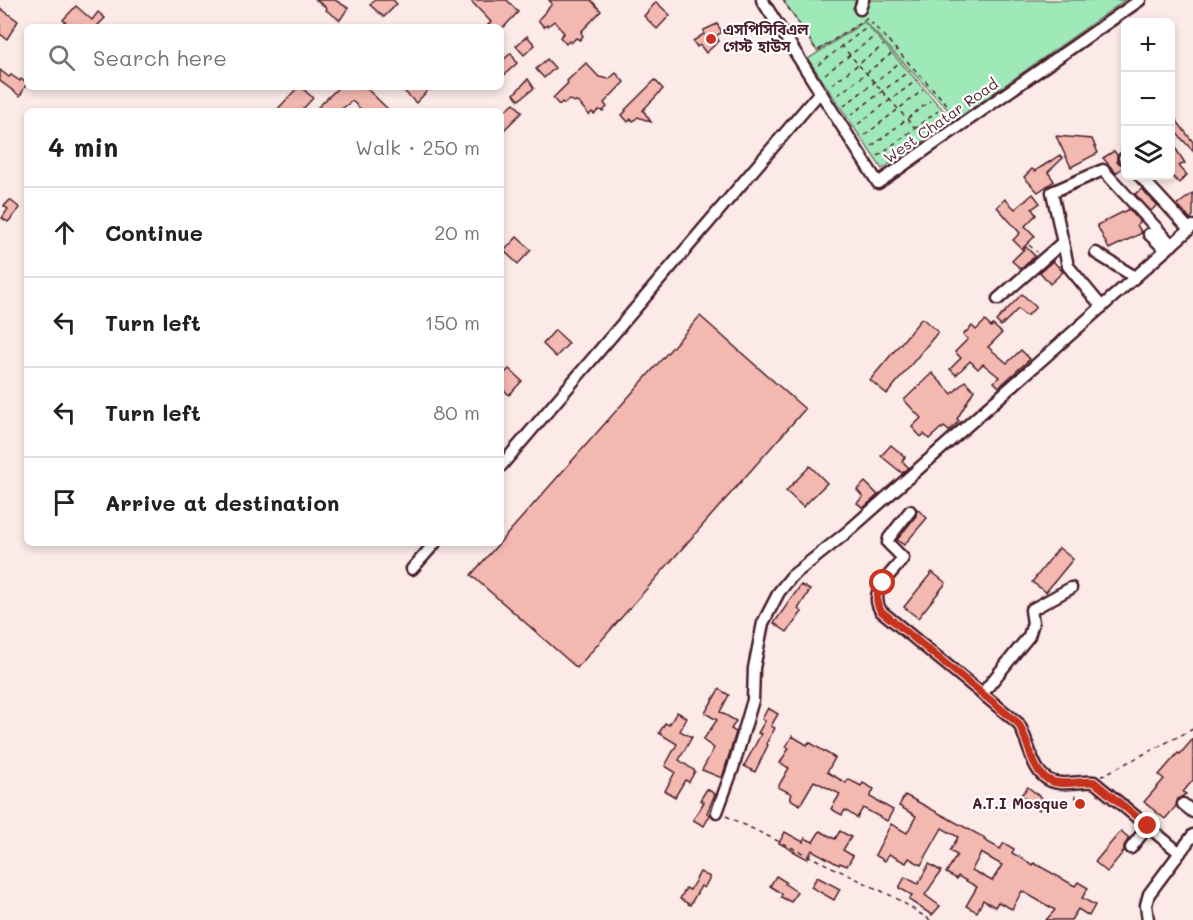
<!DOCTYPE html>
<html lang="en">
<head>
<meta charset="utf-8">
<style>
	body { margin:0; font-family:Mali,"Noto Sans Bengali",sans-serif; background:#f6f6f6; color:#202124 }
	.controls { position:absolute; right:18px; top:18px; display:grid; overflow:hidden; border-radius:9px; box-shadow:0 3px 9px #0003 }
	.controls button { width:54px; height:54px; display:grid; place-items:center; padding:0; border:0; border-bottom:2px solid #e0e0e0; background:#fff; color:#202124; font:30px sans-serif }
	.stop { position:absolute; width:18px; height:18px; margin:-14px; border:4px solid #c8321e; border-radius:50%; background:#fff }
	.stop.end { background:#c8321e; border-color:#fff; box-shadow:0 2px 6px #0008 }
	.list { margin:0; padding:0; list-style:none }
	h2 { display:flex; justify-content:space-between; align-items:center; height:78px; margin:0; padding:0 24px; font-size:26px }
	h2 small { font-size:20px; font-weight:400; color:#757577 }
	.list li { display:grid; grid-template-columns:39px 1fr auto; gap:18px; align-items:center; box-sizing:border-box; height:90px; padding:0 24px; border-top:2px solid #e0e0e0 }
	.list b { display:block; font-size:22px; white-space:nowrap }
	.list em { font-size:20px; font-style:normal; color:#757577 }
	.icon { flex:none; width:33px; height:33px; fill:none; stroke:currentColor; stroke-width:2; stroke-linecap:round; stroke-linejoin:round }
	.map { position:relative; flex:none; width:1193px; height:920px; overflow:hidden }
	.search { position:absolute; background:#fff; box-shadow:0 3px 9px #0003; left:24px; top:24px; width:480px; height:66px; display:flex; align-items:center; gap:15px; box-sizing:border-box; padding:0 21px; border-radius:9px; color:#757577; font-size:22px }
	.panel { position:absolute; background:#fff; box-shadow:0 3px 9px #0003; left:24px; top:108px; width:480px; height:438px; border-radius:9px }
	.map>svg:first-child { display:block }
</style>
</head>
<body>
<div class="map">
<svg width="1193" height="920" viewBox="0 0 1193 920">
	<rect width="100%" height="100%" fill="#fbeae7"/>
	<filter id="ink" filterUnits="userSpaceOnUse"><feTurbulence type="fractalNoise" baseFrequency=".0167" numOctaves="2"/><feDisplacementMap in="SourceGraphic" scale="12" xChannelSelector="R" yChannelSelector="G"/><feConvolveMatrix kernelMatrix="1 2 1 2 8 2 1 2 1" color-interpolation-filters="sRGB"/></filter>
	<g filter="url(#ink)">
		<!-- green -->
		<g fill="#9fe8b8" stroke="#748472" stroke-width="1.5">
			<polygon points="783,0 1125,0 957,119 864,21 817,51"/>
			<polygon points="864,22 953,121 882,169 808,59"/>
		</g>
		<!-- building -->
		<g fill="#f3b8b0" stroke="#4a1f2b" stroke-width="1.5" fill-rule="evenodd">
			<polygon points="316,0 335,0 348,8 340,20 326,10 327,8"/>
			<polygon points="375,0 393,0 397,4 384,17 370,5"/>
			<polygon points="470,0 507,0 518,12 504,27 486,27 491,22"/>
			<polygon points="549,0 591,0 601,11 581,32 583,36 580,40 576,38 571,43 569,41 566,44 560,37 564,33 554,21 548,26 547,24 544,27 538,20 552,4"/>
			<polygon points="656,2 670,15 657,29 644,16"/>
			<polygon points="76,6 92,20 98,12 105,18 98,25 100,27 72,27 63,20"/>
			<polygon points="0,8 18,21 7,39 0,34"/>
			<polygon points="717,24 722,32 716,36 719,41 706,53 700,45 697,47 693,41 704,34 704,30"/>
			<polygon points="527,36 535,45 524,55 516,46"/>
			<polygon points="511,53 517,63 501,78 501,62"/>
			<polygon points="547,59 555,68 544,78 536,69"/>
			<polygon points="586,63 599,77 609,79 616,73 624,82 604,103 607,107 603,111 599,110 594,114 592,112 589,115 579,103 569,100 564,104 562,102 559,105 553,98 568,83 567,81"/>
			<polygon points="0,70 9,77 11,75 20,81 21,79 27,83 20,96 0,81"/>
			<polygon points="528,79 534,88 519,100 514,94"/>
			<polygon points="655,80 663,89 643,110 651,122 638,117 633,121 631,119 628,122 622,115 626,111 625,110"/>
			<polygon points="298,87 301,87 313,98 301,111 276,111"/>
			<polygon points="339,87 365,87 390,111 363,111 352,101 339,111 314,111"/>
			<polygon points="400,87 431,87 416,103"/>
			<polygon points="514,103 522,112 501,133 501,114"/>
			<polygon points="1170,112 1193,142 1193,151 1170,126"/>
			<polygon points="1056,136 1092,139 1098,153 1071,167"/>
			<polygon points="1170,140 1185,163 1179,166 1187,175 1179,183 1170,174"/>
			<polygon points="1114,151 1117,155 1117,162 1125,166 1116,173 1103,158"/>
			<polygon points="1060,155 1063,158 1048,172 1054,181 1038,192 1024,177 1032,169 1035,171"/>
			<polygon points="1142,189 1157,205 1151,211 1135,194"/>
			<polygon points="1193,193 1193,216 1190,219 1177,205"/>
			<polygon points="1033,194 1040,203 1032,209 1036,215 1025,226 1035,236 1022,249 1013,240 1020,233 997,207 1005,199 1015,209"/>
			<polygon points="10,200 20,208 8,222 2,218 8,209 4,206"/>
			<polygon points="1129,209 1140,222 1137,225 1142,233 1109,249 1097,225"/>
			<polygon points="517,237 531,250 518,264 504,251"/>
			<polygon points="1026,247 1035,256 1021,269 1012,261"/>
			<polygon points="1053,261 1063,272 1050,284 1040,272"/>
			<polygon points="1022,294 1036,307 1028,315 1025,315 1018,309 1001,326 996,321"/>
			<polygon points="700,316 805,409 577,668 471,575"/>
			<polygon points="922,318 938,332 887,394 870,380"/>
			<polygon points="985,321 991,327 993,325 1002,333 988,347 1007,363 1021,350 1030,359 999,387 994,382 999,377 983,364 978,369 970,361 956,375 950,369 961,358 955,352 968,339 963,335 972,326 976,330"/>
			<polygon points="555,330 569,343 556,357 543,344"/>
			<polygon points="509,369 522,381 509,395 501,387 501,377"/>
			<polygon points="932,373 952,394 965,381 974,390 957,419 959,421 949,431 944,427 942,429 941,428 929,439 924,434 921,437 912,427 921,418 904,400"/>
			<polygon points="891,445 905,457 902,461 909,468 902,473 881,456"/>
			<polygon points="810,466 827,483 803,507 786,491"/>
			<polygon points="865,482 878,495 863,508 857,503 863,497 857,490"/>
			<polygon points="917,509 927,518 904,545 897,540 916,516"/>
			<polygon points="1059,548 1073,559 1046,592 1032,582"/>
			<polygon points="932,572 946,583 918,618 904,607"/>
			<polygon points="801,585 810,590 798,609 802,612 787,632 774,623"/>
			<polygon points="719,689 729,695 720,712 736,721 731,729 736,732 722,778 702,770 714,748 703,740 717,720 705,713"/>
			<polygon points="768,708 778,714 771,726 775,728 766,744 768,745 755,772 744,766 761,734 758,733 765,721 762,719"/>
			<polygon points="677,712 687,718 680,731 692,737 679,760 695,771 689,782 685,780 675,797 665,791 675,772 665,766 677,744 659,733 665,723 669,725"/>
			<polygon points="792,736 807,745 809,742 835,758 827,772 846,783 848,779 861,786 863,783 874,789 870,797 893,810 887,821 863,808 857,818 845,810 842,815 831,809 840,794 814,781 800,805 790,799 792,794 778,787 789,768 780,763 789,748 786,747"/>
			<polygon points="1193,739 1193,780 1183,792 1186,794 1178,799 1176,806 1165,819 1144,802 1164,779 1159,775 1178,753 1180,754"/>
			<polygon points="1028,787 1045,801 1039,810 1021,795"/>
			<polygon points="707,789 715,794 707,813 710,815 704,826 693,820 704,802 700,800"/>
			<path d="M 905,795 L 985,838 L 984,840 L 1000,849 L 1004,843 L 1014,849 L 1012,853 L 1033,865 L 1034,863 L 1075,886 L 1078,882 L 1088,888 L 1082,898 L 1095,905 L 1089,916 L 1078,909 L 1071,920 L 1046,920 L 1055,910 L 1022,891 L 1012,909 L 998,902 L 995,907 L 983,900 L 977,912 L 966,906 L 977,887 L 958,876 L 957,879 L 946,873 L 957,855 L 950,851 L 958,837 L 942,828 L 921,865 L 909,858 L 906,863 L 889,854 L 885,861 L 875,855 L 891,824 L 907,833 L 916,816 L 899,806 ZM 981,853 L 1002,865 L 992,881 L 972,870 Z"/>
			<polygon points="820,831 835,839 840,831 851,837 843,850 853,856 847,866 840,863 839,865 812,850 807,859 779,843 785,832 803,842 805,838 813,842"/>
			<polygon points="1121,831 1129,838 1124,846 1124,851 1107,872 1095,862"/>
			<polygon points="929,864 941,871 925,895 940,906 932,915 909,900 912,895 899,888 905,877 918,884"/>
			<polygon points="700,872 710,877 704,888 701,886 690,905 680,899 686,888 690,890"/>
			<polygon points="776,876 786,882 785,884 797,892 791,902 781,897 782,894 770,886"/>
			<polygon points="817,877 840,889 834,900 811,887"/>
		</g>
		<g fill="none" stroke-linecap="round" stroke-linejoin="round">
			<defs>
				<g id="minor">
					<polyline points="762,0 878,183 1140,0"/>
					<polyline points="860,9 863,0"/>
					<polyline points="1124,158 1126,159"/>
					<polyline points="1140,176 1189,229"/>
					<polyline points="1149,234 1166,250"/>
					<polyline points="1096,253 1135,277"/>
					<polyline points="998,299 1063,242"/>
					<polyline points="1102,307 1068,266 1052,192 1103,170 1172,245"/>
					<polyline points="501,466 820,92"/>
					<path d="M 910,511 L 889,538 L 888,543 L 903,558 C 893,574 867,590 881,611 L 1018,723 C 1031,742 1030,781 1060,783 C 1071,784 1082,781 1094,782 L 1180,853"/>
					<polyline points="412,569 435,543"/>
					<polyline points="982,694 1029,636 1033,623 1031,610 1071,588"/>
					<polyline points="1183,804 1193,812"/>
					<polyline points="717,812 733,768 753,700 754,668 763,623 779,592 792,576 846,533 1193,226"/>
					<polyline points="1131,848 1148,826"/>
					<polyline points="1148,920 1146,905 1149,894 1193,835"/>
				</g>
			</defs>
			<!-- minor casing -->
			<use href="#minor" stroke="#4a1f2b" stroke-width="15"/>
			<!-- path -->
			<g stroke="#4a1f2b" stroke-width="1.5" stroke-dasharray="4.5 4.5" stroke-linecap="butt">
				<polyline points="783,0 817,51 867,18 957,115"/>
				<polyline points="841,45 915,128"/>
				<polyline points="818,65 866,28"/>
				<polyline points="825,74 875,36"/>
				<polyline points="832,84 884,45"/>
				<polyline points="838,95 891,54"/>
				<polyline points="844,106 899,63"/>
				<polyline points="851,115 909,71"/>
				<polyline points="858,124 917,80"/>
				<polyline points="865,135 923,90"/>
				<polyline points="872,146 930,101"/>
				<polyline points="878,156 938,111"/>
				<polyline points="1029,245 1037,252"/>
				<polyline points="1101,776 1193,729"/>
				<polyline points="1077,799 1075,796 1078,793"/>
				<polyline points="726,816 896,898 930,920"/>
			</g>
			<!-- minor -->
			<use href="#minor" stroke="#fff" stroke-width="10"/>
		</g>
	</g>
	<g fill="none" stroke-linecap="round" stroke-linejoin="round" filter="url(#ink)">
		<!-- route -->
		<path stroke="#c8321e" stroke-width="8" d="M 883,583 C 877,592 874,601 881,611 L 1018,723 C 1031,742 1030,781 1060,783 C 1071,784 1082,781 1094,782 L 1148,826"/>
	</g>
	<!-- markers -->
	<g fill="#c8321e" stroke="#fff" stroke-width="2">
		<circle cx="711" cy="39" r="6"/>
		<circle cx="1080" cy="804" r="6"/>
	</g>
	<g text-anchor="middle" stroke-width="4.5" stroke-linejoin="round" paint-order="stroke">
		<!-- poi labels -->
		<g font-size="15" font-weight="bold" fill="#4a1f2b" stroke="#fff" text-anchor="start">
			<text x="723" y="35">এসপিসিবিএল<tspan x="723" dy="17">গেস্ট হাউস</tspan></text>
			<text x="1068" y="809" text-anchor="end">A.T.I Mosque</text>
		</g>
		<!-- street labels -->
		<g font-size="15" fill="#4a1f2b" stroke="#fff">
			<text transform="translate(941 121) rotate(-35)" y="5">West Chatar Road</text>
		</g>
	</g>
</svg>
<div class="controls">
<button>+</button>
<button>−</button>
<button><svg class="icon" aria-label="layers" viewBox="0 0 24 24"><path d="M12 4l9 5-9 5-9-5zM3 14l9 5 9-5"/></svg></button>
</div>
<div class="stop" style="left:883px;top:583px"></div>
<div class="stop end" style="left:1148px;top:826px"></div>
<div class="search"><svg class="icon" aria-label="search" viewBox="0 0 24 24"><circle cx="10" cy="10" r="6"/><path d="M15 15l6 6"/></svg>Search here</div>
<section class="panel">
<h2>4 min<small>Walk · 250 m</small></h2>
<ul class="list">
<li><svg class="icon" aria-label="ahead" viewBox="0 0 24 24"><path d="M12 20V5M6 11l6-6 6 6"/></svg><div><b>Continue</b></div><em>20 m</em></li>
<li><svg class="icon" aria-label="left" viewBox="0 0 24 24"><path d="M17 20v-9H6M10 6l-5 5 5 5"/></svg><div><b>Turn left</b></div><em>150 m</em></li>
<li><svg class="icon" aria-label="left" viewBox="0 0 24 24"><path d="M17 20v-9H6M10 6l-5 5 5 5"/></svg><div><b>Turn left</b></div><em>80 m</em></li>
<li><svg class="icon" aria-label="arrive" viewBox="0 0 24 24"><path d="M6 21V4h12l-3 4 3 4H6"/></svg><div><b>Arrive at destination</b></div></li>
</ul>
</section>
</div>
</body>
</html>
